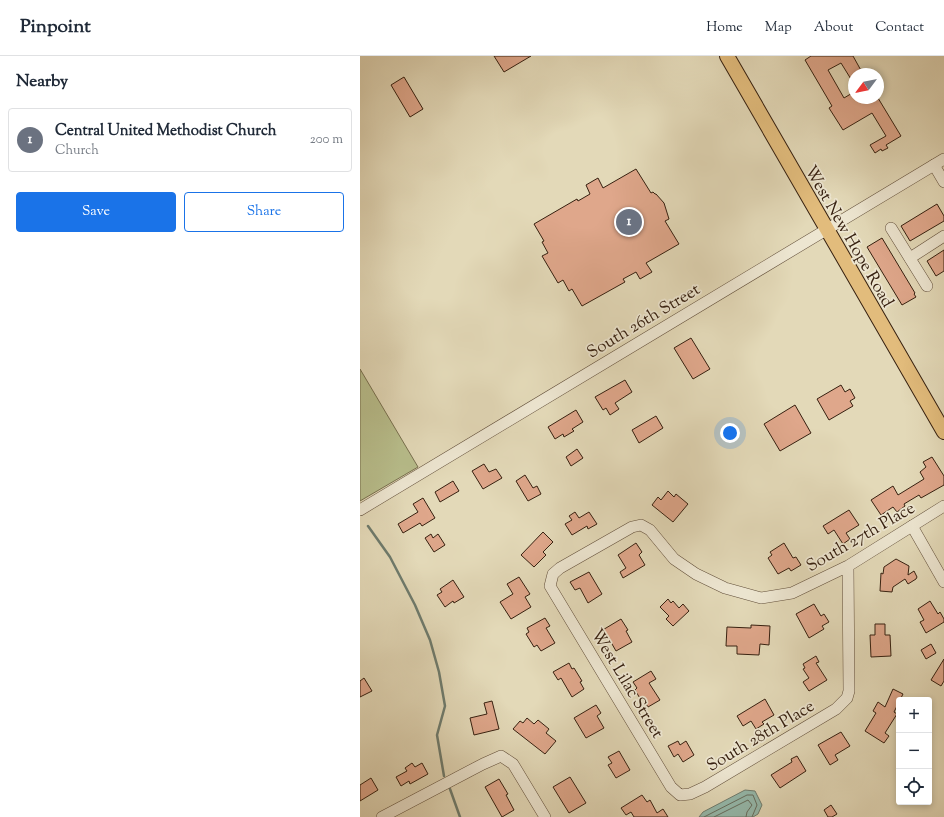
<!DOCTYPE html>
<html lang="en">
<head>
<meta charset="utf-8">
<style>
	body { margin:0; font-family:"Sorts Mill Goudy",serif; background:#f2f2f3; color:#1f2937 }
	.controls { position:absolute; right:12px; bottom:12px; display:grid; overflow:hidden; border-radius:4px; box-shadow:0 2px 6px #0003 }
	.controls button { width:36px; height:36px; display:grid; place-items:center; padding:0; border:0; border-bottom:1px solid #e0e1e3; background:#fff; color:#1f2937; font:20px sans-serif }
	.compass { position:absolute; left:488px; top:12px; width:36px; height:36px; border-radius:50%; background:#fff; box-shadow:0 2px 6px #0003; rotate:238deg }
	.you { position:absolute; left:370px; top:377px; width:14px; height:14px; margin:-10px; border:3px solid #fff; border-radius:50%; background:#1a73e8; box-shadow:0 0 0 6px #1a73e833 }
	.badge { display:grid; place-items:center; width:26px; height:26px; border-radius:50%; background:#1a73e8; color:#fff; font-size:13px; font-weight:700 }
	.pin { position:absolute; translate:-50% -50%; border:2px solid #fff; box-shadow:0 1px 4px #0006 }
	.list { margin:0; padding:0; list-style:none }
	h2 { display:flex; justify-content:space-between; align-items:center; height:52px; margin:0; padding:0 16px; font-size:17px }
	h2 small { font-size:13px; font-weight:400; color:#747a83 }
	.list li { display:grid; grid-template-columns:26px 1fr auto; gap:12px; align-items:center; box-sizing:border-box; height:64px; margin:0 8px 8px; padding:0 8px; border:1px solid #e0e1e3; border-radius:4px }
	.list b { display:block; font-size:15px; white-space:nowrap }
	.list p { margin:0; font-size:13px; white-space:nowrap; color:#747a83 }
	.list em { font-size:13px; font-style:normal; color:#747a83 }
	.actions { display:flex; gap:8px; padding:12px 16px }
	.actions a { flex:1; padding:9px 0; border:1px solid #1a73e8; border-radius:4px; text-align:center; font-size:14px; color:#1a73e8 }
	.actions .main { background:#1a73e8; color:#fff }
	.icon { flex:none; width:22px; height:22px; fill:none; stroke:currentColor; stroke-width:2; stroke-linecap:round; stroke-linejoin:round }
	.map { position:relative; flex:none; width:584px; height:761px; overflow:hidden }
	header { display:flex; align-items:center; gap:24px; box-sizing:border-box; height:56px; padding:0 20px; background:#fff; border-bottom:1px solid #e0e1e3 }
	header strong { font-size:19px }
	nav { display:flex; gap:22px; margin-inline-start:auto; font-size:14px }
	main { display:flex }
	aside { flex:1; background:#fff }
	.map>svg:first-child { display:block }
</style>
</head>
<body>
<header>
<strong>Pinpoint</strong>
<nav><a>Home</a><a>Map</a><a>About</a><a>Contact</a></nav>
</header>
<main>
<aside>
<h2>Nearby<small></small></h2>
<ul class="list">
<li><span class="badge" style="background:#6b7280">1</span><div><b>Central United Methodist Church</b><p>Church</p></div><em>200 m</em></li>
</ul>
<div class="actions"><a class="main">Save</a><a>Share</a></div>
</aside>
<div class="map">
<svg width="584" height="761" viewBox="0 0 584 761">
	<rect width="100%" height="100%" fill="#e3d9b8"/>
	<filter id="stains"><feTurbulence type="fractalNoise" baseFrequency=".005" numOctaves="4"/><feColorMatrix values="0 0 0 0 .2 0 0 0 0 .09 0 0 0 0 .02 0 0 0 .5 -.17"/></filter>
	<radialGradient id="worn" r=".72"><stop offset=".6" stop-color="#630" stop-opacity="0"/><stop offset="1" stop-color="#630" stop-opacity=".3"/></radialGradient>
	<!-- green -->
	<polygon fill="#b8be8c" stroke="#776f4e" points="0,313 58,411 0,445"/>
	<!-- water -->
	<polygon fill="#95baad" stroke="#6f7c6e" points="385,734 395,735 402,749 398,758 393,761 339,761 343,756"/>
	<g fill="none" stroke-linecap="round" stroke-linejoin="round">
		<!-- shore -->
		<g stroke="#666d5e" stroke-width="1">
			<polyline points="344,761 387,739 393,739 397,749 392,761"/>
			<polyline points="354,761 388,744 392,749 387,756 386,761"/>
		</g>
		<!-- stream -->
		<g stroke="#6f7c6e" stroke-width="2.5">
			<polyline points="8,470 30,501 55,549 70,584 79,616 85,650 77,679 84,720"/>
			<polyline points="90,733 100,761"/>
		</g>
	</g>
	<!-- building -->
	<g fill="#dfa78b" stroke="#362010">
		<polygon points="134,0 171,0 144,16"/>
		<polygon points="451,0 493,0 503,18 494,18 494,28 481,7 468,14 484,42 494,36 494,42 518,42 541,80 526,89 528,92 522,95 521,93 515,97 510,89 526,80 512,57 483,74 469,52 472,50 445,4"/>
		<polygon points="44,21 63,53 50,61 31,29"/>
		<polygon points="276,113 291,137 293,136 295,138 296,138 304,147 309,163 305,165 319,188 286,207 292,216 280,223 276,216 263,223 265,226 222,250 212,233 209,235 203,224 198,227 182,200 188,197 182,186 184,185 174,168 217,143 218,145 230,138 226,129 238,122 243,132"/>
		<polygon points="577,148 584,160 584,165 550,185 541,170"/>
		<polygon points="522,182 555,237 554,238 556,241 542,249 507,191"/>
		<polygon points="584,194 584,215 576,220 567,205"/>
		<polygon points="331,282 350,313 333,323 314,292"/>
		<polygon points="265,324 272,336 255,347 259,353 250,359 246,352 243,354 235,341"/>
		<polygon points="481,329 485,336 490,333 495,342 490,345 493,350 469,364 457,343"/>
		<polygon points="435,349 451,377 420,395 404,368"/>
		<polygon points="216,354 223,366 212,373 214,375 204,381 203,378 195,383 188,371"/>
		<polygon points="296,360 303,372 279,387 272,374"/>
		<polygon points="217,393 223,402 211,410 206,401"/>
		<polygon points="572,401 584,420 584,429 561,442 559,439 544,448 545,450 537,456 533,451 521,459 511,444 533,430 538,439 564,423 560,416 566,411 563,406"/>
		<polygon points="124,408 129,416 136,413 142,422 123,433 112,415"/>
		<polygon points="165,419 173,432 177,430 181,438 168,445 156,425"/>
		<polygon points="93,425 99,435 80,446 75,436"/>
		<polygon points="308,435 314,441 316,438 328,448 313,466 292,449 298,441 301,444"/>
		<polygon points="63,442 75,462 62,470 60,467 43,477 38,468 58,456 53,448"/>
		<polygon points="489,454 499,469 486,477 490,483 483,488 474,474 468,478 463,470"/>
		<polygon points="215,456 219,462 229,456 237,468 228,473 227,470 212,479 205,468 212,464 209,460"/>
		<polygon points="183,476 193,486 183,496 186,499 174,511 161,499"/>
		<polygon points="71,478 73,482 78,478 85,489 74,496 65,482"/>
		<polygon points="276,487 282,496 279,499 285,509 263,522 260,516 266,512 258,499"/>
		<polygon points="424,487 433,502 436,501 441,509 431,515 429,512 418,518 408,502 412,499 410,496"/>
		<polygon points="536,503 549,510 548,519 554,515 557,521 556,523 548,528 545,523 533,531 532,536 520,535 521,517 523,518 524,511"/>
		<polygon points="229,516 242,538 228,547 220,532 215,534 210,526"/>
		<polygon points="159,521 170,538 165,541 171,551 151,563 140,546 153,538 147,528"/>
		<polygon points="93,524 104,541 94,547 93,545 85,551 77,539 82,536 80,533"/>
		<polygon points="308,543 311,547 313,545 319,552 323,548 329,555 313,570 306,563 309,560 300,551"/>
		<polygon points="570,545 578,558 580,556 584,563 584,566 566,577 560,566 564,564 558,553"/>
		<polygon points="454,548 461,560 464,558 469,566 462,570 464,573 449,582 436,558"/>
		<polygon points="185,562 190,570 186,572 195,587 181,595 177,589 174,591 166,578 169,576 167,572"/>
		<polygon points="261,563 268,574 266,575 272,586 256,595 248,581 245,583 241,575"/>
		<polygon points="515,568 525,568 525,579 530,579 531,600 511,601 510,579 515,579"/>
		<polygon points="391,569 410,570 409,589 400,588 399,599 377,598 377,590 366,590 367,571 391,572"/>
		<polygon points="571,588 576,597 566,603 561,594"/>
		<polygon points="456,600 459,606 456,607 467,624 449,635 443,626 449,622 443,613 445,612 443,608"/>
		<polygon points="584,603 584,625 581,630 571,624"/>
		<polygon points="209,607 212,613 214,612 222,625 220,626 224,633 212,641 201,622 198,624 193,616"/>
		<polygon points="291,615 296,623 289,627 300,644 288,651 283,643 281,644 275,634 277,632 273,626"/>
		<polygon points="4,622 12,635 0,641 0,625"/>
		<polygon points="533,633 543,638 534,656 537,658 525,677 529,680 524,687 505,675 516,657 513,655 518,646 525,651"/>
		<polygon points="405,643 414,659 402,666 404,668 396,673 391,665 383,670 377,660"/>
		<polygon points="132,645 139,673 114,679 110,662 127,658 124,647"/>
		<polygon points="236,649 241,657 237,660 244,672 226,682 214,662"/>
		<polygon points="167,662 174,668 178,664 189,673 186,677 196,685 185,698 153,673 160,665 163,667"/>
		<polygon points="481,676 490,690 475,699 478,704 470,709 458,689"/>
		<polygon points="318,685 320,689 326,685 334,699 323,706 318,698 314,701 308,690"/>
		<polygon points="259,695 270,714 256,722 248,709 252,707 248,701"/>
		<polygon points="437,700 446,715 420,732 411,719 432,706 431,703"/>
		<polygon points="52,707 55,711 62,707 68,718 50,728 49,725 41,730 36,721 47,715 45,712"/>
		<polygon points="210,721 226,747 209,757 193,731"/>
		<polygon points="11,722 18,734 0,745 0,729"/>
		<polygon points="139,723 148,738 146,739 154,754 142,761 125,731"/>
		<polygon points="282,739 287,746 290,744 297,757 303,753 308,761 274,761 271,756 266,759 261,752"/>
		<polygon points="471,749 477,758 472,761 468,761 464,754"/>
	</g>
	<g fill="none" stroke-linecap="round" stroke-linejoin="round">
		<defs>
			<g id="minor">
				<polyline points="574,109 584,126"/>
				<polyline points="531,172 567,230"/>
				<polyline points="550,202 584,180"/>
				<polyline points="0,454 584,103"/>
				<polyline points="552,470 584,526"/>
				<polyline points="488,510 489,635 487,642 476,653 345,731 330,738 320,739 311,731 190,530 193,518 200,512 272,471 281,469 290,474 314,503 336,518 365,532 401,542 432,537 488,510 584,450"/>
				<polyline points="22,761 123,708 141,700 153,708 185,761"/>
			</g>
			<polyline id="major" points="367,0 584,376"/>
		</defs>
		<!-- minor casing -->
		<use href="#minor" stroke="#614e3a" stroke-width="12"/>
		<!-- major casing -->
		<use href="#major" stroke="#362010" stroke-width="16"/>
		<!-- minor -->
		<use href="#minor" stroke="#ede6d1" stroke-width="11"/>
		<!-- major -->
		<use href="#major" stroke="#e2bc7c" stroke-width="14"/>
	</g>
	<g text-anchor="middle" stroke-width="3.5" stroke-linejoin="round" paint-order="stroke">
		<!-- street labels -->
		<g font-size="17" fill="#362010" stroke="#ede6d1">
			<text transform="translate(490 180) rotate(60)" y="6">West New Hope Road</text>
			<text transform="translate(283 264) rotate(-31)" y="6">South 26th Street</text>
			<text transform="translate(500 480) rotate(-30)" y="6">South 27th Place</text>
			<text transform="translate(268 627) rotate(59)" y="6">West Lilac Street</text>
			<text transform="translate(400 679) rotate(-31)" y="6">South 28th Place</text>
		</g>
	</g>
	<rect width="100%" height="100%" filter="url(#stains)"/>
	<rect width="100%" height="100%" fill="url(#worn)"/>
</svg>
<div class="controls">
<button>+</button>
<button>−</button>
<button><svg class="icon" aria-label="locate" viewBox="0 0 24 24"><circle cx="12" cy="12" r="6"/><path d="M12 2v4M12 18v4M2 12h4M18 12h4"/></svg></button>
</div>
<svg class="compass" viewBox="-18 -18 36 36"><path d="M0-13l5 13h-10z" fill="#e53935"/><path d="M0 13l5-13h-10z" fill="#747a83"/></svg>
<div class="you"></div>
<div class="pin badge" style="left:269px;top:166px;background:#6b7280">1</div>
</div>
</main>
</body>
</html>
